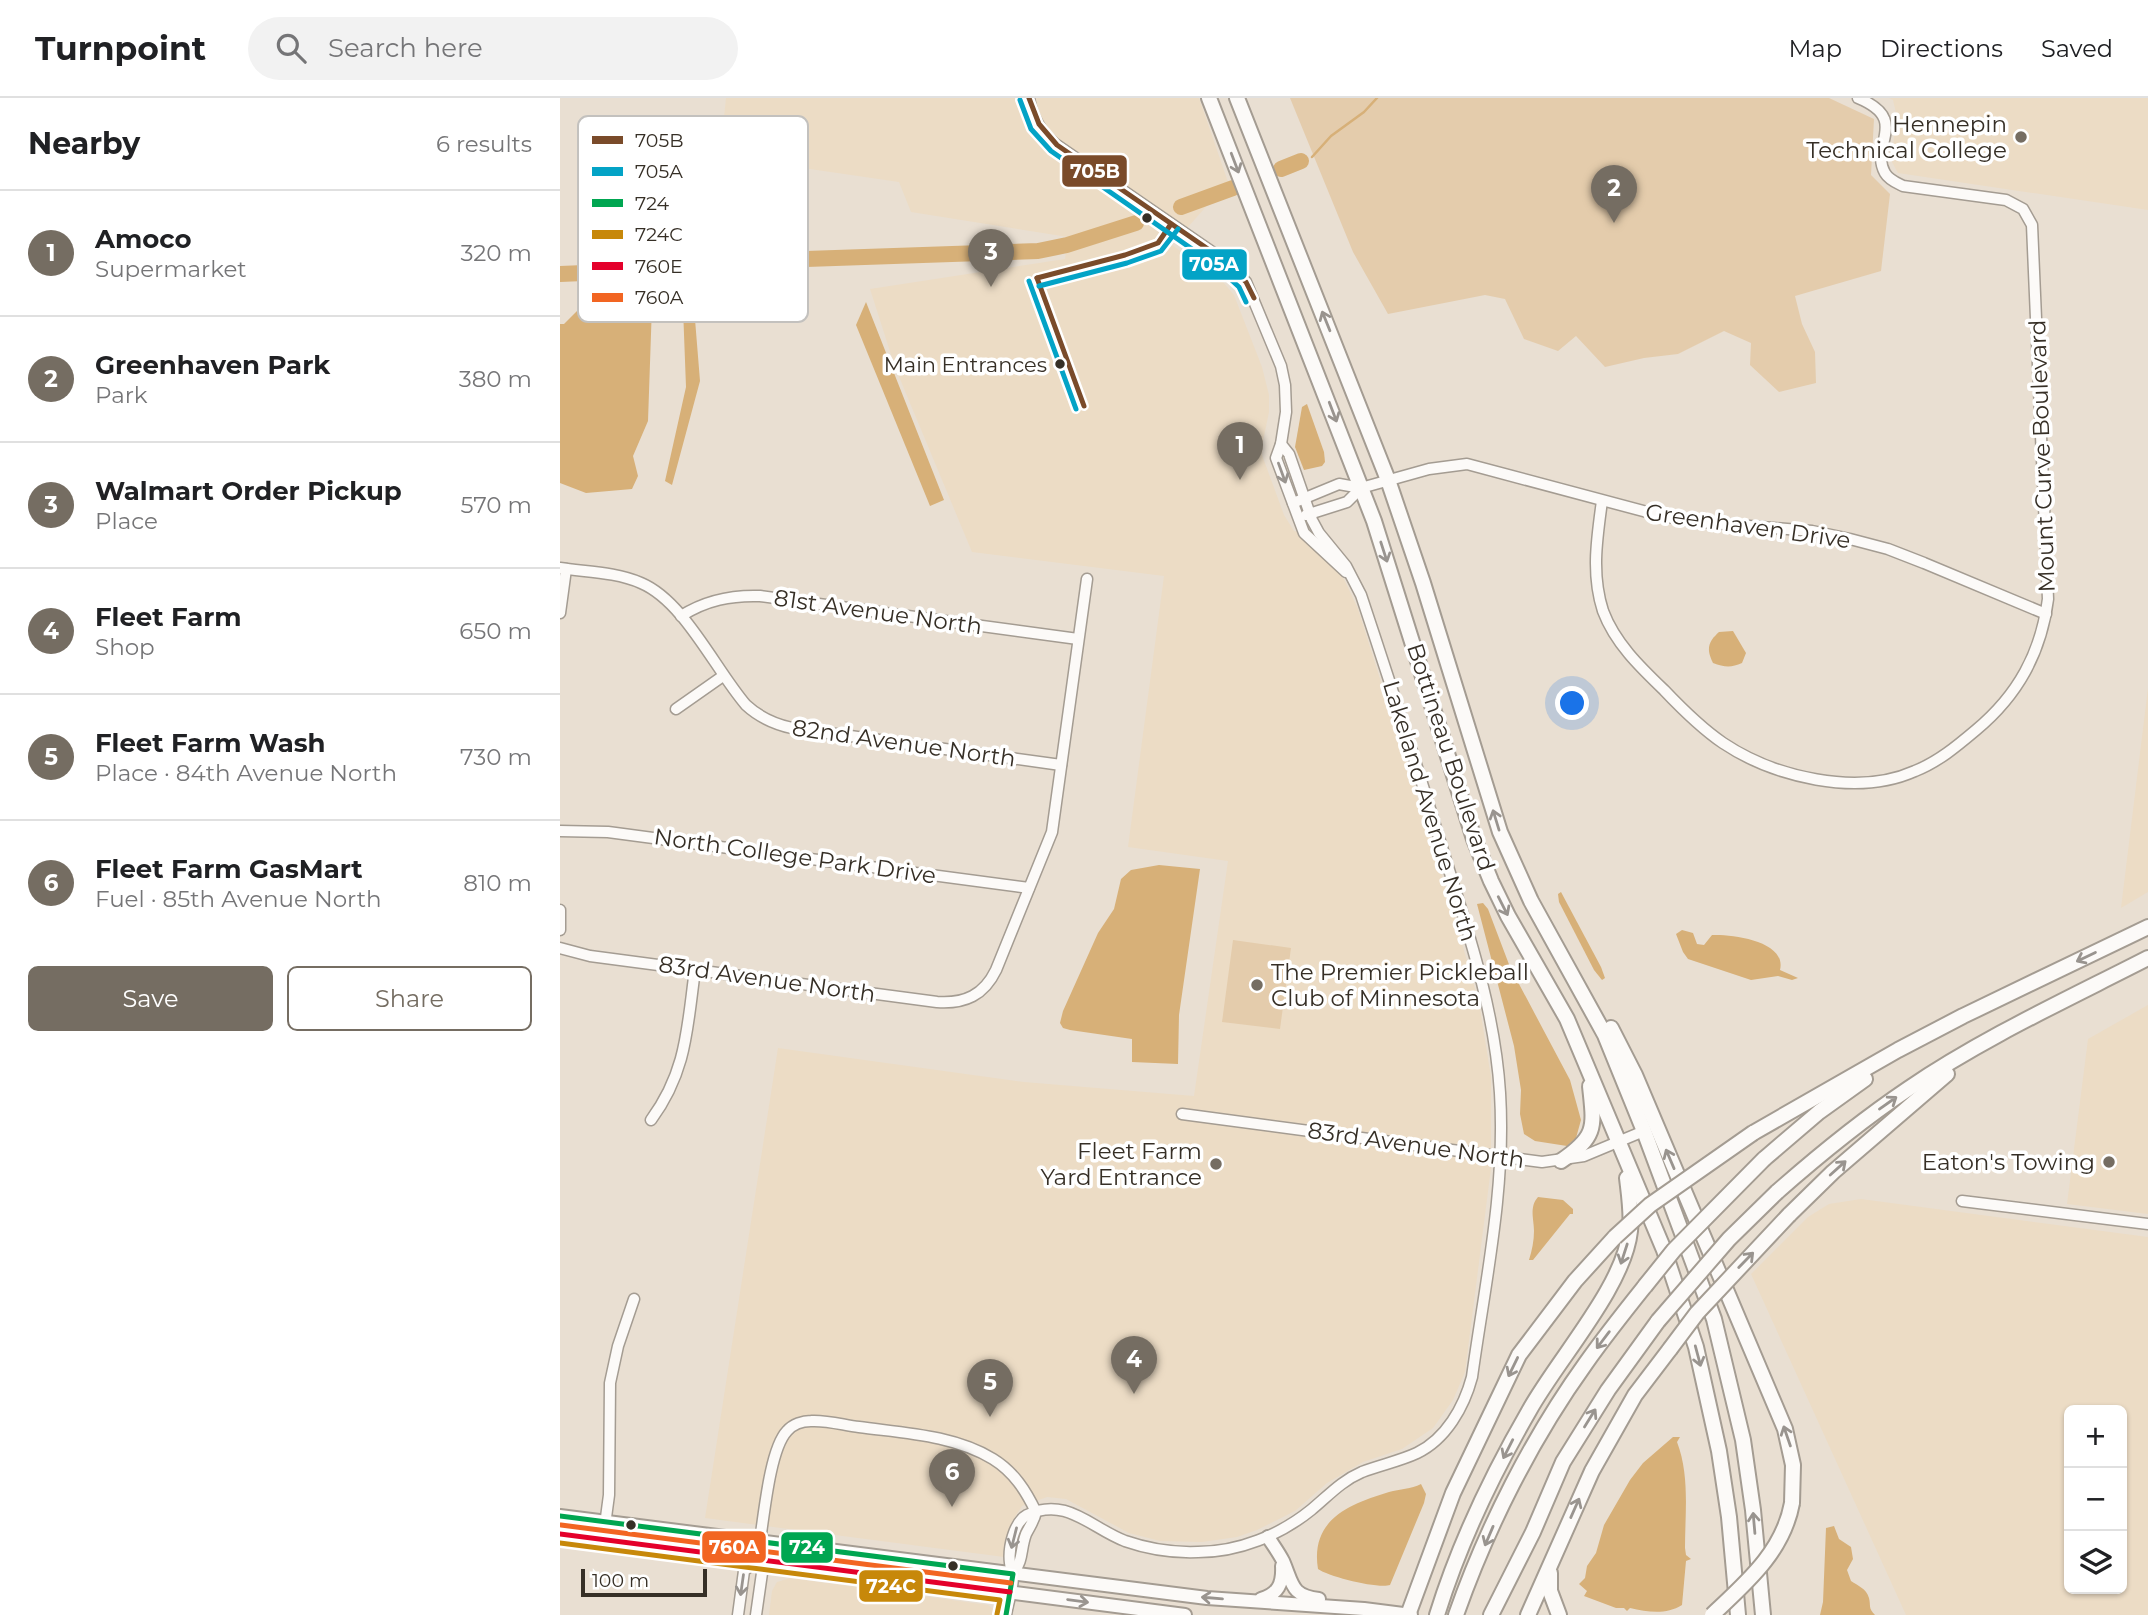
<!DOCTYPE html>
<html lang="en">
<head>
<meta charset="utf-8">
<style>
	body { margin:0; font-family:Montserrat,sans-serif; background:#f2f2f2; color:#202124 }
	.controls { position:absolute; right:21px; bottom:21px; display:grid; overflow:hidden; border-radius:10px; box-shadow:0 2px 5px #0004 }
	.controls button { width:63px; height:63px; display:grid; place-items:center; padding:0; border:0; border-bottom:2px solid #e0e0e0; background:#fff; color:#202124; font:35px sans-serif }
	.scale { position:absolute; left:21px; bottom:18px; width:126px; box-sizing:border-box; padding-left:7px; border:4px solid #362f26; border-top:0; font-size:19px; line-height:24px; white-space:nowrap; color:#362f26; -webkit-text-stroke:5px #fff; paint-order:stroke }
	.you { position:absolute; left:1013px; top:606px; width:24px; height:24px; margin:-18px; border:5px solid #fff; border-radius:50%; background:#1a73e8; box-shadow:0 0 0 10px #1a73e833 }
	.badge { display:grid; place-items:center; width:46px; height:46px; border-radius:50%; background:#756d62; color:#fff; font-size:23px; font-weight:700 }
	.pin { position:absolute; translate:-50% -58px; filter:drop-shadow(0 2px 4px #0008) }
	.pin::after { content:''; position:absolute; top:37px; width:24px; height:21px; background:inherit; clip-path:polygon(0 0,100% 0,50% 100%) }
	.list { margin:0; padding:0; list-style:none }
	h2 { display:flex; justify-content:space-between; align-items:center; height:91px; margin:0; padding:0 28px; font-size:30px }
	h2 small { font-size:23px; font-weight:400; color:#757577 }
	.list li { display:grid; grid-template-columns:46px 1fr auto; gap:21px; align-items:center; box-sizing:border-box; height:126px; padding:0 28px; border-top:2px solid #e0e0e0 }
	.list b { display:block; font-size:26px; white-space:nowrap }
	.list p { margin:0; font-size:23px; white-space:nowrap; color:#757577 }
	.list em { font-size:23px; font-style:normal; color:#757577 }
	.actions { display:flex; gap:14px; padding:21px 28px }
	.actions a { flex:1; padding:16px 0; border:2px solid #756d62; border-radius:10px; text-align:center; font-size:24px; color:#756d62 }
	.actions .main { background:#756d62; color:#fff }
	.icon { flex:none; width:38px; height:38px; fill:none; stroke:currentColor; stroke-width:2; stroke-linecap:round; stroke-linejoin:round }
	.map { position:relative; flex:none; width:1588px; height:1517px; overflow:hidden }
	header { display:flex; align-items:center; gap:42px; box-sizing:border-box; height:98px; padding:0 35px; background:#fff; border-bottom:2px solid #e0e0e0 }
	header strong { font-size:33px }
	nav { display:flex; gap:38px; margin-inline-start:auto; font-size:24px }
	.search { width:490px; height:63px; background:#f2f2f2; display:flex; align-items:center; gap:18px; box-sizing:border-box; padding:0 24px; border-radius:38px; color:#757577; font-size:26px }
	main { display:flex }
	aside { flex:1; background:#fff }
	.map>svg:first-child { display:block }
</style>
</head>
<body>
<header>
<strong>Turnpoint</strong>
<div class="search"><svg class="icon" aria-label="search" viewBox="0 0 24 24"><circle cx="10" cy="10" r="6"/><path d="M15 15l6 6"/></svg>Search here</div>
<nav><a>Map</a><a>Directions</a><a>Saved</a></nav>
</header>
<main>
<aside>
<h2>Nearby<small>6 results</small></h2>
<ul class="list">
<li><span class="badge">1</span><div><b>Amoco</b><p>Supermarket</p></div><em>320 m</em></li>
<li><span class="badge">2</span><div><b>Greenhaven Park</b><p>Park</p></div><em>380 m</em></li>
<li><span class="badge">3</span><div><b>Walmart Order Pickup</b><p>Place</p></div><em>570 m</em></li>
<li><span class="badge">4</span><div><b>Fleet Farm</b><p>Shop</p></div><em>650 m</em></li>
<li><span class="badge">5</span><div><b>Fleet Farm Wash</b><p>Place · 84th Avenue North</p></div><em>730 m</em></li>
<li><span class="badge">6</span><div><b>Fleet Farm GasMart</b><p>Fuel · 85th Avenue North</p></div><em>810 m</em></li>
</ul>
<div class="actions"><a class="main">Save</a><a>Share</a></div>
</aside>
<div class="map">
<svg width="1588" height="1517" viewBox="0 0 1588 1517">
	<rect width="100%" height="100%" fill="#e9dfd2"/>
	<!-- built -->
	<g fill="#ecdcc5" fill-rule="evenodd">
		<polygon points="166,0 639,0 668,84 612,147 663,184 674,197 702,269 709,297 709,314 703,343 702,357 724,417 734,433 739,434 784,481 798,511 889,800 919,905 931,979 931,1070 905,1274 893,1302 873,1330 842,1351 803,1364 767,1385 735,1413 697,1432 677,1439 642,1444 600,1443 569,1435 506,1401 487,1399 462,1408 453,1422 446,1439 444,1459 145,1420 218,950 464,984 634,998 668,763 568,749 604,478 412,454 335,269 310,191 505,161 508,139 351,114 339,84 160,58"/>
		<polygon points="1329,0 1588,0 1588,112 1338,75 1332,64 1336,15 1333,2"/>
		<polygon points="1588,590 1588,794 1561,810"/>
		<polygon points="1588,907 1588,1116 1507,1106 1528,941"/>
		<path d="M 1301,1101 L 1588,1139 L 1588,1517 L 1346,1517 L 1191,1176 L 1248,1119 L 1269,1106 ZM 1509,1312 L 1562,1312 L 1562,1491 L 1509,1491 Z"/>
		<polygon points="230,1480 428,1507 437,1514 453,1517 209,1517 212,1493 217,1484"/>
	</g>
	<!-- green -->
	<g fill="#e4ccac">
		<polygon points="730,0 1269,0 1314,21 1311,77 1330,96 1321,173 1235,198 1242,226 1255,254 1256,285 1219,294 1190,267 1191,245 1164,233 1118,256 1084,260 1045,269 1016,238 998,253 964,241 945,201 925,197 828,216 793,154"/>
		<polygon points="673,842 731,850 720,931 662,924"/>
	</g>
	<!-- water -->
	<g fill="#d7b078">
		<polygon points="306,204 384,402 370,408 296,227"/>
		<polygon points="24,206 92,207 88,323 73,358 78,378 72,391 26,395 0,385 0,226 4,226"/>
		<polygon points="134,209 140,283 112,387 105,383 126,289 123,210"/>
		<polygon points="747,306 764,354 765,364 762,368 744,372 735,349 742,309"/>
		<path d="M 1173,533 L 1186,555 L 1182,565 C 1171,570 1164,569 1153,565 C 1146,551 1148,544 1159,534 Z"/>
		<polygon points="599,767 640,771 619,917 618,966 572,964 572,941 510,932 503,930 500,925 503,913 538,835 554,811 561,781 571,772"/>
		<polygon points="1001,794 1041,869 1045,880 1042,882 1034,872 999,804 998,796"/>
		<polygon points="923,805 928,811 950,869 1010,982 1021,1022 1016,1040 1007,1048 975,1043 964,1036 960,1016 961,992 954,948 917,806"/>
		<path d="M 1122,832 L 1133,835 L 1137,846 L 1144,847 L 1152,837 C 1172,836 1227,843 1220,872 L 1238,880 L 1232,882 L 1218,878 L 1191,882 L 1128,861 L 1123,854 L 1116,836 Z"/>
		<path d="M 978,1099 L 1003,1102 L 1013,1111 L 1013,1116 L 1010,1116 L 973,1162 L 969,1162 C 972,1152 974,1143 974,1133 C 974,1121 969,1109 978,1099 Z"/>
		<path d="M 1113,1339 L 1120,1339 L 1117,1344 C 1130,1378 1125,1415 1125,1450 L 1126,1457 L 1131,1461 L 1126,1463 L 1122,1507 C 1106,1517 1088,1514 1070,1510 L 1067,1513 L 1064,1510 L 1056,1510 L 1024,1498 L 1027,1493 L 1019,1486 L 1025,1480 L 1027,1468 L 1036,1455 L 1044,1427 L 1070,1382 L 1083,1365 Z"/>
		<path d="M 861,1386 L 866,1396 L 864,1405 L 830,1487 C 819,1491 769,1479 758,1471 C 750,1422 789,1406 829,1394 C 840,1391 851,1391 861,1386 Z"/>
		<path d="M 1274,1428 L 1279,1441 L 1291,1449 L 1293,1461 L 1287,1472 L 1291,1483 C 1298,1488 1306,1490 1309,1500 C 1311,1508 1308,1510 1315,1517 L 1260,1517 L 1263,1504 L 1266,1430 Z"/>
	</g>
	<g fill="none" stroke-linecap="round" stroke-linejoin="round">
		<!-- stream -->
		<polyline stroke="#d7b078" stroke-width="2.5" points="752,59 771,38 804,14 817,0"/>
		<!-- river -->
		<g stroke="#d7b078" stroke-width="16">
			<polyline points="721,71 741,63"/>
			<polyline points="621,109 673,90"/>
			<polyline points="0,176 167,169 246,161 478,153 507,147 576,125"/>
		</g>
		<defs>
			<g id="minor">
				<path d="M 469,0 C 472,19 480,33 494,45 L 661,160 L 686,184 L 721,268 L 725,287 L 726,314 L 721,346 L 716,360 L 744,435 L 786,474"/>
				<path d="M 1042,403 C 1037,440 1031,476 1043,513 C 1055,545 1080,569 1104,592 C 1122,611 1141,630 1163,645 C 1214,679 1297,699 1355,673 C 1378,664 1397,648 1416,632 C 1458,597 1481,555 1488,501 L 1472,127 L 1463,111 L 1446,102 L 1343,88 C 1337,85 1329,82 1325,75 C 1309,47 1351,22 1298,0"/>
				<polyline points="733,405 779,386 801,390 869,371 907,366 1102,418 1140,424 1252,433 1290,441 1328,451 1364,465 1486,516"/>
				<polyline points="746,417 787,404 801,390"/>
				<path d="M 0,470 C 26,474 56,474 81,485 C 124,503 155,571 186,607 C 200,620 214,626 232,630 L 501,667"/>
				<polyline points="0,515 6,471"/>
				<path d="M 121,518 C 146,502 171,497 200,498 L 518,541"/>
				<polyline points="116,611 163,578"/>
				<polyline points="0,733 48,734 469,790"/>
				<polyline points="0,812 0,832"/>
				<path d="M 0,850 L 30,858 L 377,904 C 405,906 424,897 436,872 L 492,734 L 527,481"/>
				<polyline points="622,1016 982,1064 1024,1058 1084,1033"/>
				<path d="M 91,1022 C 127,973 127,930 135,872"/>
				<polyline points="1402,1103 1588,1126"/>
				<polyline points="43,1442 49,1397 50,1285 58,1248 74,1201"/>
				<path d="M 453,1476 C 464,1461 460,1452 466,1436 C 470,1428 474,1423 476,1414"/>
				<polyline points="178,1517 184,1473 197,1462"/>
				<path d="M 196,1517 L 202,1475 L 197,1462 C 203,1431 208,1353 227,1333 C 233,1326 243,1323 251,1323 C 267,1322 283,1327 299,1329 C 343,1335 394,1337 433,1361 C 454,1374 466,1393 476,1414"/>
				<path d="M 446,1517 C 448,1504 454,1488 453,1475 C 452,1471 450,1468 450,1465 C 448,1450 454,1424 467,1417 C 506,1398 531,1430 565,1443 C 588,1451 613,1455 638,1454 C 679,1454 720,1437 751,1412 C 768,1398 781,1383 802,1374 C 820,1367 840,1363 857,1355 C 886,1341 904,1309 912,1279 C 925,1185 946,1091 940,995 C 935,914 909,836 885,759 C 858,671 830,584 801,497 L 786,468 L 759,435 L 752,422 L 729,356 L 721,346"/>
			</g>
			<g id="major">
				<polyline points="0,1418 647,1500 804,1511 851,1517"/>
				<polyline points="0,1436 625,1517"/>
				<path d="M 708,1439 C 713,1447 719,1455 723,1463 C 733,1486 731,1498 759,1501"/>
				<path d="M 701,1501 C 718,1496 723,1486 722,1468"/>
			</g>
			<g id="highway">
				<polyline points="649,0 814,423 914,741 931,783 948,818 1007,921 1104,1152 1136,1249 1159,1353 1169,1419 1178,1517"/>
				<polyline points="677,0 828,382 863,485 940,734 971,803 1045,937 1084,1033 1154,1221 1183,1342 1193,1412 1203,1517"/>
				<polyline points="1051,930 1075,977 1225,1331 1233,1367 1232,1405"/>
				<polyline points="1193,1035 1338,952 1403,918 1588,829"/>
				<polyline points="1204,1061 1259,1014 1305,981"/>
				<path d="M 1001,1063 C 1038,1038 1034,1028 1030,988"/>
				<path d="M 1217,1094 C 1259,1057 1302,1022 1348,991 C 1423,940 1508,901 1588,860"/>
				<polyline points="1229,1117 1273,1074 1387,976"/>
				<polyline points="990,1475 990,1493 999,1517"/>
				<polyline points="848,1517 893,1395 959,1257 1015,1183 1055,1139"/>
				<path d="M 877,1517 C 899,1446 932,1377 969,1313 C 997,1262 1064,1189 1070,1133 C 1072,1116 1069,1097 1067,1080"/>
				<path d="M 896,1517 C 927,1429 972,1340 1026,1265 C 1045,1238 1065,1213 1085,1188"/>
				<polyline points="931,1517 973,1434 1003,1364 1048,1292 1098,1223"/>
				<polyline points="968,1517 1032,1373 1075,1297 1110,1251"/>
			</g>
		</defs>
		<!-- minor casing -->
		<use href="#minor" stroke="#a49c92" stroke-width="13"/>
		<!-- major casing -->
		<use href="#major" stroke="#a49c92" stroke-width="16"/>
		<!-- highway casing -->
		<use href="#highway" stroke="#a49c92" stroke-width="18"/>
		<!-- minor -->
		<use href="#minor" stroke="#fcfaf8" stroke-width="10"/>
		<!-- major -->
		<use href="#major" stroke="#fcfaf8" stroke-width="12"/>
		<!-- highway -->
		<use href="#highway" stroke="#fcfaf8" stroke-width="14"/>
		<defs>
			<g id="highway-bridge">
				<polyline points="1055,1139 1090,1107 1193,1035"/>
				<polyline points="1085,1188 1114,1152 1204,1061"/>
				<polyline points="1098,1223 1169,1141 1217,1094"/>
				<polyline points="1110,1251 1137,1215 1229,1117"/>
				<path d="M 1152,1517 C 1186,1485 1223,1454 1232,1405"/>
			</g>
		</defs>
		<!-- highway-bridge casing -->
		<use href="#highway-bridge" stroke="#a49c92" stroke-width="18" stroke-linecap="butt"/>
		<!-- highway-bridge -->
		<use href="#highway-bridge" stroke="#fcfaf8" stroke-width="14"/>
		<defs>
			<g id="bus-1">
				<polyline points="469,0 479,26 497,47 661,160 686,184 694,200"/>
				<polyline points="477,180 565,157 598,145 611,126"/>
				<polyline points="477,180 524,308"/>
			</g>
			<g id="bus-2">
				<polyline points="460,2 471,31 491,53 655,167 679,189 686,204"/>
				<polyline points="469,183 516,311"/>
				<polyline points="479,188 567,165 601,153 618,131"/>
			</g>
			<polyline id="bus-3" points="0,1418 453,1476 446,1517"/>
			<polyline id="bus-4" points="0,1445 440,1502 437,1516"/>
			<polyline id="bus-5" points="0,1436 450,1494"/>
			<polyline id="bus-6" points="1,1427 451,1485"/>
		</defs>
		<!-- bus-1 casing -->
		<use href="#bus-1" stroke="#fff" stroke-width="10"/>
		<!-- bus-2 casing -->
		<use href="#bus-2" stroke="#fff" stroke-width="10"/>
		<!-- bus-3 casing -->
		<use href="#bus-3" stroke="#fff" stroke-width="10"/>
		<!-- bus-4 casing -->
		<use href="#bus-4" stroke="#fff" stroke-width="10"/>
		<!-- bus-5 casing -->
		<use href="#bus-5" stroke="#fff" stroke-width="10"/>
		<!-- bus-6 casing -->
		<use href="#bus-6" stroke="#fff" stroke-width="10"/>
		<!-- bus-1 -->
		<use href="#bus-1" stroke="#7a4b2a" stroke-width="5"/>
		<!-- bus-2 -->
		<use href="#bus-2" stroke="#03a3c6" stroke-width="5"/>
		<!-- bus-3 -->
		<use href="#bus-3" stroke="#00a651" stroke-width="5"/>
		<!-- bus-4 -->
		<use href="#bus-4" stroke="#c7880a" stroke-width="5"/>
		<!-- bus-5 -->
		<use href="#bus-5" stroke="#e4002b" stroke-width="5"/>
		<!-- bus-6 -->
		<use href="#bus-6" stroke="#f26522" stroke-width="5"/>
	</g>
	<!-- one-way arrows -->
	<defs><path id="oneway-shaft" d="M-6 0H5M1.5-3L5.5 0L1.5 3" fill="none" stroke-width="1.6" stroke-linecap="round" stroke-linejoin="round" transform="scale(1.75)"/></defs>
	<g stroke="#99948f">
		<use href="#oneway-shaft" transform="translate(675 65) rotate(69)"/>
		<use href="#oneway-shaft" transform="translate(766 223) rotate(-112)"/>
		<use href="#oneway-shaft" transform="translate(773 314) rotate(69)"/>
		<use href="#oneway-shaft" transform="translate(722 375) rotate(70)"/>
		<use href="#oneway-shaft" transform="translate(824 454) rotate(72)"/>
		<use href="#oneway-shaft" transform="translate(936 722) rotate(-107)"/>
		<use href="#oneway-shaft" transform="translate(943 808) rotate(63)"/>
		<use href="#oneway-shaft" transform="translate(1526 859) rotate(154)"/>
		<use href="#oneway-shaft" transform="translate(1328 1005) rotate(-35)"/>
		<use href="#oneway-shaft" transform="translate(1110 1061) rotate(-113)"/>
		<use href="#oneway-shaft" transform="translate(1278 1070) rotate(-42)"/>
		<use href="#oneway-shaft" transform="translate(1064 1156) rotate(108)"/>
		<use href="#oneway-shaft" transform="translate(1186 1162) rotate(-46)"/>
		<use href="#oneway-shaft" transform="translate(1043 1242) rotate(127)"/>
		<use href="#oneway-shaft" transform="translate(1138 1258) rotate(75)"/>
		<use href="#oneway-shaft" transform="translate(953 1269) rotate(116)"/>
		<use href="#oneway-shaft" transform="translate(1030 1320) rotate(-58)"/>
		<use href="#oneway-shaft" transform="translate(1227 1338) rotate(-109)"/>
		<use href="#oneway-shaft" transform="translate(948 1351) rotate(117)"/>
		<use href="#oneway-shaft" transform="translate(1015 1410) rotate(-66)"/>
		<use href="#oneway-shaft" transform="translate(1194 1425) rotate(-95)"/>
		<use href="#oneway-shaft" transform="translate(929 1438) rotate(113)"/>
		<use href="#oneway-shaft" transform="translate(454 1440) rotate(104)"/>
		<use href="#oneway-shaft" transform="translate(182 1487) rotate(98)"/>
		<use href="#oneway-shaft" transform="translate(652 1500) rotate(-175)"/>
		<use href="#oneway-shaft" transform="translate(518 1503) rotate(8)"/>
	</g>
	<!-- markers -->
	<g fill="#756d62" stroke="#fff" stroke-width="2.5">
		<circle cx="1461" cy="39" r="7"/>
		<circle cx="697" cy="887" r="7"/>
		<circle cx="1549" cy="1064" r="7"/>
		<circle cx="656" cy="1066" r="7"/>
	</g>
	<g fill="#362f26" stroke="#fff" stroke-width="2.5">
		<circle cx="587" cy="120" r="6"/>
		<circle cx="500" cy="266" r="6"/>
		<circle cx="71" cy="1427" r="6"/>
		<circle cx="393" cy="1468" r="6"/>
	</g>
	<g text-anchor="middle" stroke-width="7" stroke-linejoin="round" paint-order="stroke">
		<!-- bus labels -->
		<g font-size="21" fill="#362f26" stroke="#fff" text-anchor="end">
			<text x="487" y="274">Main Entrances</text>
		</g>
		<!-- poi labels -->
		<g font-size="23" fill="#362f26" stroke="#fff" text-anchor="end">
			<text x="1447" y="34">Hennepin<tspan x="1447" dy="26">Technical College</tspan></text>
			<text x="711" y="882" text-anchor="start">The Premier Pickleball<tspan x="711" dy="26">Club of Minnesota</tspan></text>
			<text x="642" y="1061">Fleet Farm<tspan x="642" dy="26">Yard Entrance</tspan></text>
			<text x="1535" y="1072">Eaton's Towing</text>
		</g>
		<!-- street labels -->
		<g font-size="23" fill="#362f26" stroke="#fff">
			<text transform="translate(1482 358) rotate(-92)" y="8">Mount Curve Boulevard</text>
			<text transform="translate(1188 428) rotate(8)" y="8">Greenhaven Drive</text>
			<text transform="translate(318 514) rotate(8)" y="8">81st Avenue North</text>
			<text transform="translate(344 645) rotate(8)" y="8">82nd Avenue North</text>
			<text transform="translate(891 659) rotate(72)" y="8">Bottineau Boulevard</text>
			<text transform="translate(870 713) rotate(73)" y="8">Lakeland Avenue North</text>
			<text transform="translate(235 758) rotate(8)" y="8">North College Park Drive</text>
			<text transform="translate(207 881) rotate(8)" y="8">83rd Avenue North</text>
			<text transform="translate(856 1047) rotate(8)" y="8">83rd Avenue North</text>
		</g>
	</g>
	<!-- legend -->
	<rect x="18" y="18" width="230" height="206" rx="10" fill="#fff" stroke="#c3c1be" stroke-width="2"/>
	<rect x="32" y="38" width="31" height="8" fill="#7a4b2a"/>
	<rect x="32" y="69" width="31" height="9" fill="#03a3c6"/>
	<rect x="32" y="101" width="31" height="8" fill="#00a651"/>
	<rect x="32" y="132" width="31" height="9" fill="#c7880a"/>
	<rect x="32" y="164" width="31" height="8" fill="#e4002b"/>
	<rect x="32" y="195" width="31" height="9" fill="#f26522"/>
	<g font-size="19" fill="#362f26">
		<text x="75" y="49">705B</text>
		<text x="75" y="80">705A</text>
		<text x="75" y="112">724</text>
		<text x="75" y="143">724C</text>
		<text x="75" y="175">760E</text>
		<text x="75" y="206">760A</text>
	</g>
	<g stroke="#fff" stroke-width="2.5">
		<rect x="501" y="56" width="67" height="34" rx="7" fill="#7a4b2a"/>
		<rect x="621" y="150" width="67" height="33" rx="7" fill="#03a3c6"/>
		<rect x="141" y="1432" width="66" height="34" rx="7" fill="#f26522"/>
		<rect x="220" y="1433" width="54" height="33" rx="7" fill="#00a651"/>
		<rect x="298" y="1471" width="66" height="34" rx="7" fill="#c7880a"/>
	</g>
	<g font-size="19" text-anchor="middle" font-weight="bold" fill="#fff">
		<text x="535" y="80">705B</text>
		<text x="654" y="173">705A</text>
		<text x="174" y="1456">760A</text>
		<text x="247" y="1456">724</text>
		<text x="331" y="1495">724C</text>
	</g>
</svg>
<div class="controls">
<button>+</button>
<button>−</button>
<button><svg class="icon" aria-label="layers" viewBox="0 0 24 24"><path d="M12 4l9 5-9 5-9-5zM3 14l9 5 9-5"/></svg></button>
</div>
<div class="scale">100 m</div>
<div class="you"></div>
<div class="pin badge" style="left:680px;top:382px">1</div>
<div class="pin badge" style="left:1054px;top:125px">2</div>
<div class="pin badge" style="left:431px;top:189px">3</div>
<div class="pin badge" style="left:574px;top:1296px">4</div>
<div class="pin badge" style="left:430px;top:1319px">5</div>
<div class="pin badge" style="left:392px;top:1409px">6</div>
</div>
</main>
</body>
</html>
